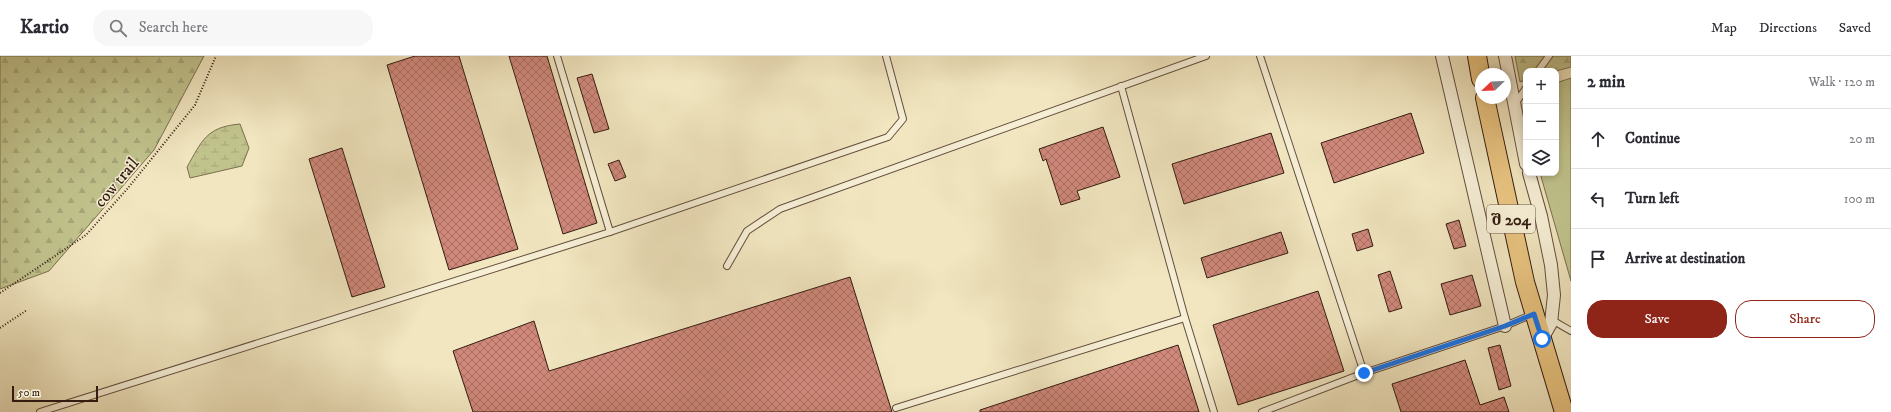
<!DOCTYPE html>
<html lang="en">
<head>
<meta charset="utf-8">
<style>
	body { margin:0; font-family:"IM FELL DW Pica","Noto Serif Georgian",serif; background:#f7f7f7; color:#2b2b33 }
	.controls { position:absolute; right:12px; top:12px; display:grid; overflow:hidden; border-radius:8px; box-shadow:0 2px 6px #0003 }
	.controls button { width:36px; height:36px; display:grid; place-items:center; padding:0; border:0; border-bottom:1px solid #e1e1e2; background:#fff; color:#2b2b33; font:20px sans-serif }
	.compass { position:absolute; left:1475px; top:12px; width:36px; height:36px; border-radius:50%; background:#fff; box-shadow:0 2px 6px #0003; rotate:247deg }
	.scale { position:absolute; left:12px; bottom:10px; width:86px; box-sizing:border-box; padding-left:4px; border:2px solid #341c11; border-top:0; font-size:11px; line-height:14px; white-space:nowrap; color:#341c11; -webkit-text-stroke:3px #f6efd6; paint-order:stroke }
	.stop { position:absolute; width:12px; height:12px; margin:-9px; border:3px solid #1a73e8; border-radius:50%; background:#fff }
	.stop.end { background:#1a73e8; border-color:#fff; box-shadow:0 1px 4px #0008 }
	.list { margin:0; padding:0; list-style:none }
	h2 { display:flex; justify-content:space-between; align-items:center; height:52px; margin:0; padding:0 16px; font-size:17px }
	h2 small { font-size:13px; font-weight:400; color:#7c7c81 }
	.list li { display:grid; grid-template-columns:26px 1fr auto; gap:12px; align-items:center; box-sizing:border-box; height:60px; padding:0 16px; border-top:1px solid #e1e1e2 }
	.list b { display:block; font-size:15px; white-space:nowrap }
	.list em { font-size:13px; font-style:normal; color:#7c7c81 }
	.actions { display:flex; gap:8px; padding:12px 16px }
	.actions a { flex:1; padding:9px 0; border:1px solid #8f2418; border-radius:16px; text-align:center; font-size:14px; color:#8f2418 }
	.actions .main { background:#8f2418; color:#fff }
	.icon { flex:none; width:22px; height:22px; fill:none; stroke:currentColor; stroke-width:2; stroke-linecap:round; stroke-linejoin:round }
	.map { position:relative; flex:none; width:1571px; height:356px; overflow:hidden }
	header { display:flex; align-items:center; gap:24px; box-sizing:border-box; height:56px; padding:0 20px; background:#fff; border-bottom:1px solid #e1e1e2 }
	header strong { font-size:19px }
	nav { display:flex; gap:22px; margin-inline-start:auto; font-size:14px }
	.search { width:280px; height:36px; background:#f7f7f7; display:flex; align-items:center; gap:10px; box-sizing:border-box; padding:0 14px; border-radius:16px; color:#7c7c81; font-size:15px }
	main { display:flex }
	aside { flex:1; background:#fff }
	.map>svg:first-child { display:block }
</style>
</head>
<body>
<header>
<strong>Kartio</strong>
<div class="search"><svg class="icon" aria-label="search" viewBox="0 0 24 24"><circle cx="10" cy="10" r="6"/><path d="M15 15l6 6"/></svg>Search here</div>
<nav><a>Map</a><a>Directions</a><a>Saved</a></nav>
</header>
<main>
<div class="map">
<svg width="1571" height="356" viewBox="0 0 1571 356">
	<defs>
		<pattern id="forest-firs" width="22" height="20" patternUnits="userSpaceOnUse"><rect width="22" height="20" fill="#c1c38d"/><path d="M5 1l3.5 6h-7zM16 11l3.5 6h-7z" fill="#a6a779"/></pattern>
		<pattern id="wetland-marsh" width="20" height="14" patternUnits="userSpaceOnUse"><rect width="20" height="14" fill="#c1c38d"/><path d="M1 5h8M5 5V1M11 12h8M15 12V8" fill="none" stroke="#a6a779"/></pattern>
		<pattern id="building-cross-hatch" width="8" height="8" patternUnits="userSpaceOnUse"><rect width="8" height="8" fill="#cf887a"/><path d="M0 0l8 8M0 8l8-8" fill="none" stroke="#a96e63"/></pattern>
	</defs>
	<rect width="100%" height="100%" fill="#f1e6c0"/>
	<filter id="stains"><feTurbulence type="fractalNoise" baseFrequency=".005" numOctaves="4"/><feColorMatrix values="0 0 0 0 .2 0 0 0 0 .09 0 0 0 0 .02 0 0 0 .5 -.17"/></filter>
	<radialGradient id="worn" r=".72"><stop offset=".6" stop-color="#630" stop-opacity="0"/><stop offset="1" stop-color="#630" stop-opacity=".3"/></radialGradient>
	<!-- forest -->
	<g fill="url(#forest-firs)" stroke="#7a704f">
		<polygon points="0,0 204,0 154,94 49,215 0,233"/>
		<polygon points="1515,0 1571,0 1571,11 1556,15 1526,15 1526,24 1520,26"/>
	</g>
	<!-- wetland -->
	<path fill="url(#wetland-marsh)" stroke="#7a704f" d="M 240,68 L 249,92 L 242,110 L 190,122 L 187,111 C 202,85 206,71 240,68 Z"/>
	<!-- pitch -->
	<polygon fill="#c1c38d" stroke="#7a704f" points="1571,22 1571,225 1540,117 1556,117 1556,27"/>
	<!-- building -->
	<g fill="url(#building-cross-hatch)" stroke="#341c11">
		<polygon points="415,0 459,0 518,193 449,214 387,9"/>
		<polygon points="509,0 547,0 597,167 563,178"/>
		<polygon points="592,18 609,73 594,77 577,22"/>
		<polygon points="1411,57 1424,97 1334,127 1321,87"/>
		<polygon points="1103,71 1120,121 1077,135 1080,143 1061,149 1046,103 1043,105 1039,93"/>
		<polygon points="1271,77 1284,117 1184,148 1172,108"/>
		<polygon points="342,92 385,231 352,241 309,103"/>
		<polygon points="619,104 626,121 615,125 608,108"/>
		<polygon points="1459,164 1466,190 1454,193 1446,168"/>
		<polygon points="1368,173 1373,190 1357,195 1352,178"/>
		<polygon points="1281,176 1288,197 1207,222 1201,202"/>
		<polygon points="1390,215 1402,252 1389,256 1378,219"/>
		<polygon points="1472,219 1481,250 1450,259 1441,228"/>
		<polygon points="850,221 892,356 473,356 453,295 534,265 549,315"/>
		<polygon points="1318,235 1344,315 1238,349 1213,269"/>
		<polygon points="1178,289 1199,356 980,356 980,354"/>
		<polygon points="1500,289 1511,330 1499,334 1488,292"/>
		<polygon points="1465,304 1480,349 1504,341 1509,356 1401,356 1392,328"/>
	</g>
	<g fill="none" stroke-linecap="round" stroke-linejoin="round">
		<defs>
			<g id="service">
				<polyline points="557,0 610,176"/>
				<polyline points="1260,0 1364,317"/>
				<polyline points="1538,15 1549,0"/>
				<polyline points="1121,30 1185,262 1214,356"/>
				<polyline points="1515,48 1526,32"/>
				<polyline points="727,210 747,175 780,153 1206,0"/>
				<polyline points="1552,264 1571,275"/>
				<polyline points="896,352 1185,262"/>
				<polyline points="40,356 610,176 888,81 903,63 886,0"/>
				<polyline points="1262,356 1364,317 1505,270 1533,258"/>
			</g>
			<g id="minor">
				<polyline points="1442,0 1505,270"/>
				<polyline points="1505,0 1526,108"/>
				<polyline points="1529,117 1541,160 1551,209 1554,239 1551,267 1542,283"/>
			</g>
			<g id="primary">
				<polyline points="1477,0 1481,23"/>
				<polyline points="1485,42 1525,226 1564,356"/>
			</g>
		</defs>
		<!-- service casing -->
		<use href="#service" stroke="#634e3d" stroke-width="8"/>
		<!-- minor casing -->
		<use href="#minor" stroke="#634e3d" stroke-width="14"/>
		<!-- primary casing -->
		<use href="#primary" stroke="#341c11" stroke-width="20"/>
		<!-- path -->
		<g stroke="#341c11" stroke-width="2" stroke-dasharray="1 2" stroke-linecap="butt">
			<polyline points="0,237 86,179 128,132 195,49 216,0"/>
			<polyline points="0,272 27,254"/>
		</g>
		<!-- service -->
		<use href="#service" stroke="#f6efd6" stroke-width="6"/>
		<!-- minor -->
		<use href="#minor" stroke="#f6efd6" stroke-width="12"/>
		<!-- primary -->
		<use href="#primary" stroke="#e8c380" stroke-width="18"/>
	</g>
	<g fill="none" stroke-linecap="round" stroke-linejoin="round">
		<!-- route -->
		<polyline stroke="#1a73e8" stroke-width="5" points="1364,317 1505,270 1534,258 1542,283"/>
	</g>
	<g text-anchor="middle" stroke-width="3" stroke-linejoin="round" paint-order="stroke">
		<!-- shield labels -->
		<rect fill="#f6efd6" stroke="#6e5b4c" stroke-width="1" x="1487" y="149" width="48" height="28" rx="3"/>
		<g font-size="16" font-weight="bold" fill="#341c11">
			<text x="1511" y="169">შ 204</text>
		</g>
		<!-- street labels -->
		<g font-size="17" fill="#341c11" stroke="#f6efd6">
			<text transform="translate(116 126) rotate(-50)" y="6">cow trail</text>
		</g>
	</g>
	<rect width="100%" height="100%" filter="url(#stains)"/>
	<rect width="100%" height="100%" fill="url(#worn)"/>
</svg>
<div class="controls">
<button>+</button>
<button>−</button>
<button><svg class="icon" aria-label="layers" viewBox="0 0 24 24"><path d="M12 4l9 5-9 5-9-5zM3 14l9 5 9-5"/></svg></button>
</div>
<svg class="compass" viewBox="-18 -18 36 36"><path d="M0-13l5 13h-10z" fill="#e53935"/><path d="M0 13l5-13h-10z" fill="#7c7c81"/></svg>
<div class="scale">50 m</div>
<div class="stop" style="left:1542px;top:283px"></div>
<div class="stop end" style="left:1364px;top:317px"></div>
</div>
<aside>
<h2>2 min<small>Walk · 120 m</small></h2>
<ul class="list">
<li><svg class="icon" aria-label="ahead" viewBox="0 0 24 24"><path d="M12 20V5M6 11l6-6 6 6"/></svg><div><b>Continue</b></div><em>20 m</em></li>
<li><svg class="icon" aria-label="left" viewBox="0 0 24 24"><path d="M17 20v-9H6M10 6l-5 5 5 5"/></svg><div><b>Turn left</b></div><em>100 m</em></li>
<li><svg class="icon" aria-label="arrive" viewBox="0 0 24 24"><path d="M6 21V4h12l-3 4 3 4H6"/></svg><div><b>Arrive at destination</b></div></li>
</ul>
<div class="actions"><a class="main">Save</a><a>Share</a></div>
</aside>
</main>
</body>
</html>
